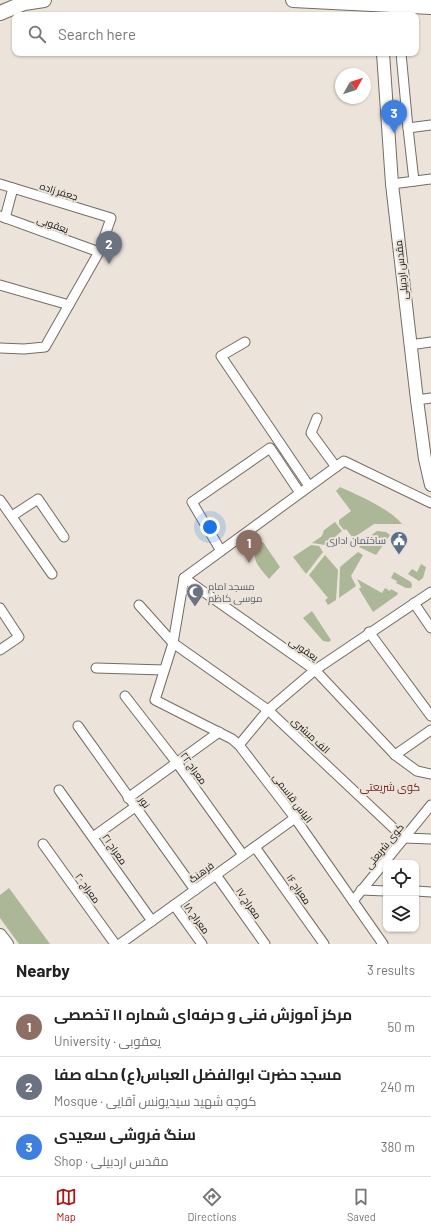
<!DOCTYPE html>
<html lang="en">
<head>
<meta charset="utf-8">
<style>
	body { margin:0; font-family:Barlow,Cairo,sans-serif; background:#f6f6f6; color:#222 }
	.controls { position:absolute; right:12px; bottom:12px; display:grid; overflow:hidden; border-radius:8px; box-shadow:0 1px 3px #0004 }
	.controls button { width:36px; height:36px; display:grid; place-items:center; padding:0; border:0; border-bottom:1px solid #e0e0e0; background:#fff; color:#222; font:20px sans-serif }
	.compass { position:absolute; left:335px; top:68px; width:36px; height:36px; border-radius:50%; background:#fff; box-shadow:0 1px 3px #0004; rotate:51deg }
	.you { position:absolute; left:210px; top:527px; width:14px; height:14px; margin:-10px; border:3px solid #fff; border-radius:50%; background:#1a73e8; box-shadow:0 0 0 6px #1a73e833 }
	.badge { display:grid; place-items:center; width:26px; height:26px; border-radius:50%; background:#aa1713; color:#fff; font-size:13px; font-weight:700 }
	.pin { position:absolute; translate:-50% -33px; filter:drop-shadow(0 1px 2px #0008) }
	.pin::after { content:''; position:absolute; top:21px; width:14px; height:12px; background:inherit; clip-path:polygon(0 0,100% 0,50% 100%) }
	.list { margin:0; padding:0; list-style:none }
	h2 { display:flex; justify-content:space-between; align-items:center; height:52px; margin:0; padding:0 16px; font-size:17px }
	h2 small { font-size:13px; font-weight:400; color:#767676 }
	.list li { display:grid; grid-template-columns:26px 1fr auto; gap:12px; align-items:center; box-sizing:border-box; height:60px; padding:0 16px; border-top:1px solid #e0e0e0 }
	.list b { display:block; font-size:15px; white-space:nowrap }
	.list p { margin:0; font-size:13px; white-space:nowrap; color:#767676 }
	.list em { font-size:13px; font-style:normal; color:#767676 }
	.icon { flex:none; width:22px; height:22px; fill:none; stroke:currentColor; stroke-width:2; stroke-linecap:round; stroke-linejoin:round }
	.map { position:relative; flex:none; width:431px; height:944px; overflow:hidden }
	.search { position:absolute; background:#fff; box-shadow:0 1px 3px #0004; left:12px; right:12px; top:12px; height:44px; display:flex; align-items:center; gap:10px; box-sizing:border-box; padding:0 14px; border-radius:8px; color:#767676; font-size:15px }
	.sheet { height:232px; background:#fff }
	nav { display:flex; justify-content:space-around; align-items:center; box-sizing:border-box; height:56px; border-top:1px solid #e0e0e0; background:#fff; font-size:11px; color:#767676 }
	nav a { display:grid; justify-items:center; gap:2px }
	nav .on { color:#aa1713 }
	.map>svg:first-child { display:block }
</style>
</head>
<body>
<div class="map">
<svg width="431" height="944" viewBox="0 0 431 944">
	<rect width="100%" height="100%" fill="#ece4da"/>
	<!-- green -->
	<g fill="#acb797">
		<path d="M 340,487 C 358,495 390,509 402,524 L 374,524 L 353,538 L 346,529 L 344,530 L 339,524 L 339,520 L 351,511 L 336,491 Z"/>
		<polygon points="335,522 342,531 325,545 312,543 322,536 324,530"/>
		<polygon points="377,531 386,532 390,535 376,555 359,547 366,539"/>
		<path d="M 263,542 L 280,567 L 269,579 C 260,568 251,561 256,546 Z"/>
		<polygon points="311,545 319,546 323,552 306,574 293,557"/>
		<polygon points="358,552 363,555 351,576 356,586 339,598 340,567"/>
		<polygon points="325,555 338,570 336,600 328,605 325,600 328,598 309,575"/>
		<polygon points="421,564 426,567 423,578 419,581 408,574 412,569 417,572"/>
		<polygon points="394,572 411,582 412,585 411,588 406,588 396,583 397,581 391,578"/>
		<polygon points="357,579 382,593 385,588 390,591 391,589 398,593 397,595 373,612 359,589 361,587"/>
		<polygon points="312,611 331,640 329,642 323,641 303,618"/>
		<polygon points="9,888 50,944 19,944 0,918 0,895"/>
	</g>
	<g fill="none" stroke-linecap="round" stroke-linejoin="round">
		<defs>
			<g id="street">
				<polyline points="401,53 408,128"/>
				<polyline points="414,181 408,128 431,125"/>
				<polyline points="0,184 111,218 99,252 45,347 24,349 0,348"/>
				<polyline points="392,184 431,179"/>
				<polyline points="0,216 99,252"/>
				<polyline points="5,218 13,188"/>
				<polyline points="0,285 69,305"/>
				<polyline points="245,342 221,356 309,486"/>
				<polyline points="410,345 431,342"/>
				<polyline points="417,400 431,398"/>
				<polyline points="317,418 311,433 336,467"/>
				<polyline points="0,500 52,574"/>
				<polyline points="12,516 38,499 64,537"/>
				<polyline points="221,551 192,502 270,448 300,493"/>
				<polyline points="184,578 315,670 395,755 417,771 431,774"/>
				<polyline points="414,603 431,628"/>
				<polyline points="139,605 173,643 268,710 404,838 431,839"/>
				<polyline points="0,608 19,637 0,650"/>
				<polyline points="369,632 431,716"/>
				<polyline points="96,668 164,670"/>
				<polyline points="125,696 177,763 243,855"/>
				<polyline points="78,726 195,890"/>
				<polyline points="239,745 268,710 315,670 431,592"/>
				<polyline points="395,755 431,730"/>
				<polyline points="59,790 152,921"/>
				<polyline points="128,798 219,732"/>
				<polyline points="93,837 135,807"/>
				<polyline points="43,844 115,944"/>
				<polyline points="255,847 324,944"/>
				<polyline points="216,875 265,944"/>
				<polyline points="361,890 386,891"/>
				<polyline points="416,891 431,892"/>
				<polyline points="353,901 431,805"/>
				<polyline points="174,905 202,944"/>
				<polyline points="120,944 295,818"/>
				<polyline points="383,944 295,818 239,745 232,739 155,700 173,643 184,578 344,461 431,503"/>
			</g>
			<g id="secondary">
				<polyline points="383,53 392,184 417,400 425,459 431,485"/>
				<polyline points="0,935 7,944"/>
			</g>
			<g id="primary">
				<polyline points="293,0 431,7"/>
				<polyline points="0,13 24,3 44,0"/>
			</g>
		</defs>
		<!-- street casing -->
		<use href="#street" stroke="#736c64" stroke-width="11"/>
		<!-- secondary casing -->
		<use href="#secondary" stroke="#736c64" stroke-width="14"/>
		<!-- primary casing -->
		<use href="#primary" stroke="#736c64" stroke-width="16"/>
		<!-- street -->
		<use href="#street" stroke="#fff" stroke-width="9"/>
		<!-- secondary -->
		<use href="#secondary" stroke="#fff" stroke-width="12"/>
		<!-- primary -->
		<use href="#primary" stroke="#fff" stroke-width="14"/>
	</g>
	<!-- icons -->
	<defs>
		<symbol id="civic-pin" viewBox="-11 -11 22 30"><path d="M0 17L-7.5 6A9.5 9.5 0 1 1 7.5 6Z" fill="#5c6f8a" stroke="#ece4da"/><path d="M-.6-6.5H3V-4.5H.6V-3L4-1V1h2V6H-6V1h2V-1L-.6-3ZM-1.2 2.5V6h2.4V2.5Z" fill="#fff"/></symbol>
		<symbol id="mosque-pin" viewBox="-11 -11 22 30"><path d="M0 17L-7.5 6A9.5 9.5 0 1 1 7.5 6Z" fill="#6b7280" stroke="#ece4da"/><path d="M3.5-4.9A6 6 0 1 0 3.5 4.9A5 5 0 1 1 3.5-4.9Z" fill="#fff"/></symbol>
	</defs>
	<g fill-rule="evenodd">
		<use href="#civic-pin" x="389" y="530" width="20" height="27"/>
		<use href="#mosque-pin" x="185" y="582" width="20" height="27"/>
	</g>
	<g text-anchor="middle" stroke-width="4" stroke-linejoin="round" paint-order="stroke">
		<!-- street labels -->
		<g font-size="10" fill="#171411" stroke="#ece4da">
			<text transform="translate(59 191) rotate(17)" y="4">جعفر زاده</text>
			<text transform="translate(53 224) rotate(20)" y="4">یعقوبی</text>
			<text transform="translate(401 270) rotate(-96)" y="4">مقدس اردبیلی</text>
			<text transform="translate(304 649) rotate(35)" y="4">یعقوبی</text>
			<text transform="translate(311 735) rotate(43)" y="4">الف مبشری</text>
			<text transform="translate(194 768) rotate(54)" y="4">معراج ۲۲</text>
			<text transform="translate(293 798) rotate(53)" y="4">الیاس قاسمی</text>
			<text transform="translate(145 802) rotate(54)" y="4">نور</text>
			<text transform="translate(384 846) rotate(-51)" y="4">کوی شریعتی</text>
			<text transform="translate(115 849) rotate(55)" y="4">معراج ۲۱</text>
			<text transform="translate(201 872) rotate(-36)" y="4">فرهنگ</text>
			<text transform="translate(88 888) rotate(54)" y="4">معراج ۲۰</text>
			<text transform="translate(299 889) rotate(55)" y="4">معراج ۱۶</text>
			<text transform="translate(249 903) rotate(55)" y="4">معراج ۱۷</text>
			<text transform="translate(197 918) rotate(54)" y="4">معراج ۱۸</text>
		</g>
		<!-- service labels -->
		<g font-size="10" fill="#4e5e75" stroke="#ece4da" text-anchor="end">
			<text x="386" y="544">ساختمان اداری</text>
		</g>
		<!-- worship labels -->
		<g font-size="10" fill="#5b616d" stroke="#ece4da" text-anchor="start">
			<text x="208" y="590">مسجد امام<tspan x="208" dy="12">موسی کاظم</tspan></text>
		</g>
		<!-- neighbourhood labels -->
		<g font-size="11" fill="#722d25" stroke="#ece4da">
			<text x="390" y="791">کوی شریعتی</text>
		</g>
	</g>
</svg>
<div class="controls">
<button><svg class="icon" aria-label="locate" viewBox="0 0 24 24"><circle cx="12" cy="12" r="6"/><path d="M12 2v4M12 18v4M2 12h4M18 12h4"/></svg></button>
<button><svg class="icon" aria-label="layers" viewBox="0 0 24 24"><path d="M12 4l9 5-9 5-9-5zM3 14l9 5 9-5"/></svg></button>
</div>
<svg class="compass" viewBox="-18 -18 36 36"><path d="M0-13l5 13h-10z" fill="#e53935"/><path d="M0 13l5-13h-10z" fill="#767676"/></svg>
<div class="you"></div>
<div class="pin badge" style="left:249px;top:563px;background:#8d6e63">1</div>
<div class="pin badge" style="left:109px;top:264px;background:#6b7280">2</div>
<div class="pin badge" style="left:394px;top:133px;background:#3f7fe0">3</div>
<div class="search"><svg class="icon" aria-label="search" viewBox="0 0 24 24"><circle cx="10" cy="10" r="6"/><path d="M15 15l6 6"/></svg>Search here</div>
</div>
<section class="sheet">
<h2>Nearby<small>3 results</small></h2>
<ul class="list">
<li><span class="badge" style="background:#8d6e63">1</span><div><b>مرکز آموزش فنی و حرفه‌ای شماره ۱۱ تخصصی</b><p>University · یعقوبی</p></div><em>50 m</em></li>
<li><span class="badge" style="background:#6b7280">2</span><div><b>مسجد حضرت ابوالفضل العباس(ع) محله صفا</b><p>Mosque · کوچه شهید سیدیونس آقایی</p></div><em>240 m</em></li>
<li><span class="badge" style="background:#3f7fe0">3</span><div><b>سنگ فروشی سعیدی</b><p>Shop · مقدس اردبیلی</p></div><em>380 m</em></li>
</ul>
</section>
<nav>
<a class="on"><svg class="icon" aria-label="map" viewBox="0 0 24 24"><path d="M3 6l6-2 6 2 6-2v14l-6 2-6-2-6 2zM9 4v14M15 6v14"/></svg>Map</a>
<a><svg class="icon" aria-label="directions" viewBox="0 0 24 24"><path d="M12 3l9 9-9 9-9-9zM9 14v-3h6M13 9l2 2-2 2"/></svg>Directions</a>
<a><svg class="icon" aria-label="saved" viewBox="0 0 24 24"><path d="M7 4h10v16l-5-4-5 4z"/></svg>Saved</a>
</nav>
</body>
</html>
